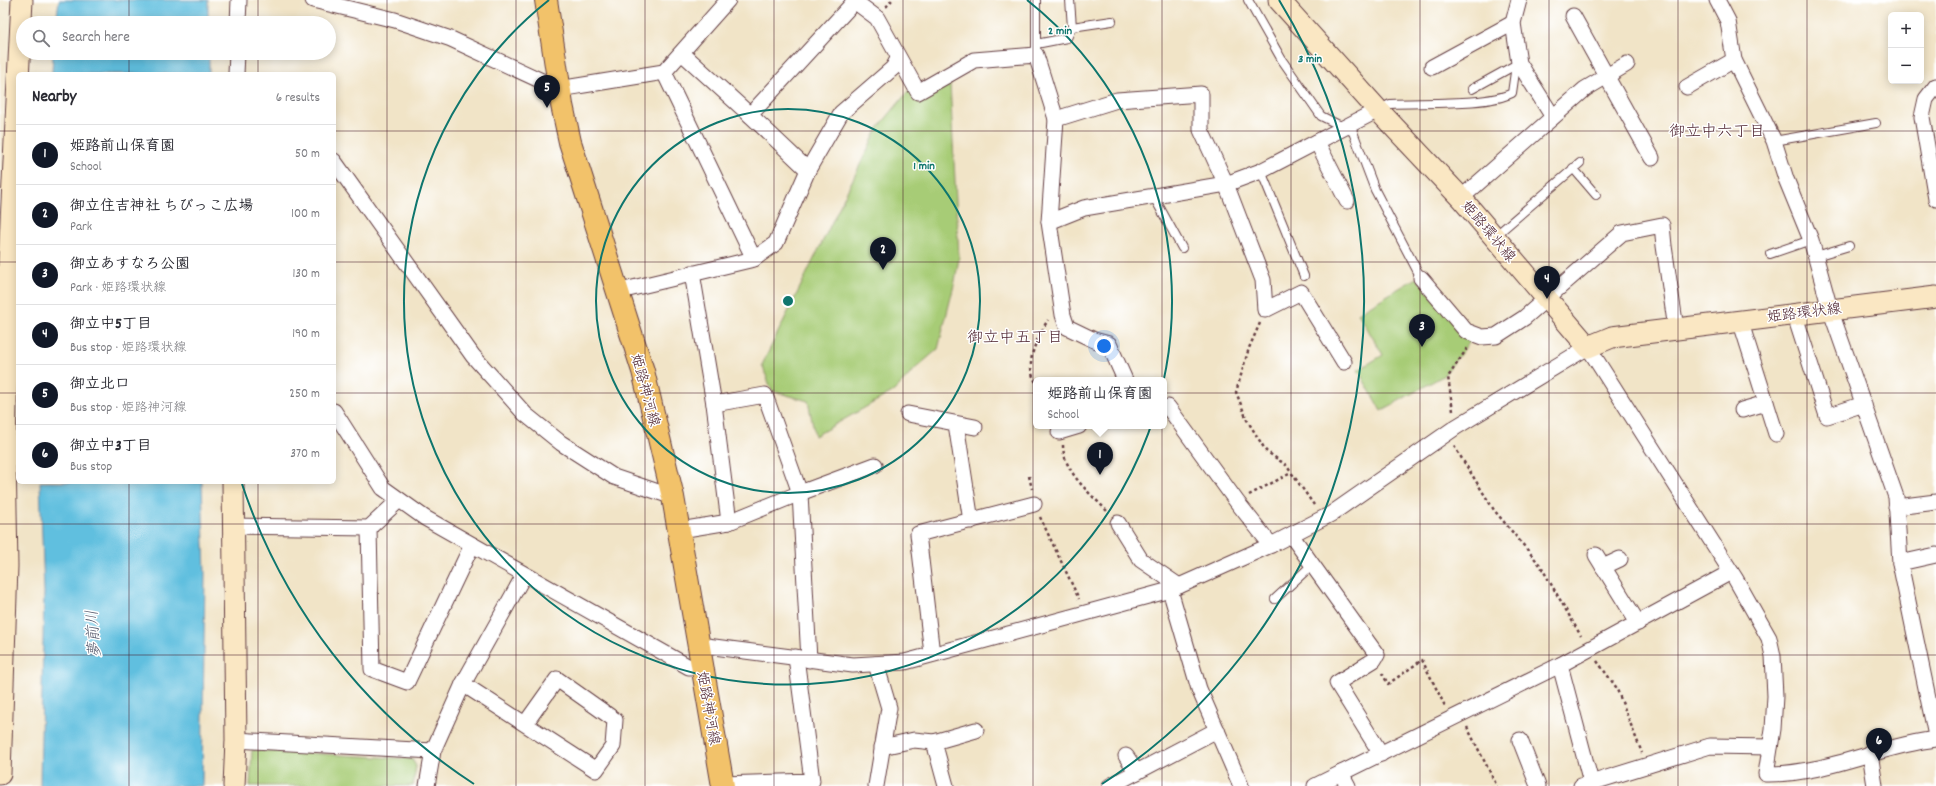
<!DOCTYPE html>
<html lang="en">
<head>
<meta charset="utf-8">
<style>
	body { margin:0; font-family:Dekko,"Klee One",sans-serif; background:#f7f7f7; color:#2b2b33 }
	.controls { position:absolute; right:12px; top:12px; display:grid; overflow:hidden; border-radius:6px; box-shadow:0 2px 10px #0003 }
	.controls button { width:36px; height:36px; display:grid; place-items:center; padding:0; border:0; border-bottom:1px solid #e1e1e2; background:#fff; color:#2b2b33; font:20px sans-serif }
	.you { position:absolute; left:1104px; top:346px; width:14px; height:14px; margin:-10px; border:3px solid #fff; border-radius:50%; background:#1a73e8; box-shadow:0 0 0 6px #1a73e833 }
	.badge { display:grid; place-items:center; width:26px; height:26px; border-radius:50%; background:#111827; color:#fff; font-size:13px; font-weight:700 }
	.pin { position:absolute; translate:-50% -33px; filter:drop-shadow(0 1px 2px #0008) }
	.pin::after { content:''; position:absolute; top:21px; width:14px; height:12px; background:inherit; clip-path:polygon(0 0,100% 0,50% 100%) }
	.popup { position:absolute; left:1033px; top:377px; width:134px; height:52px; box-sizing:border-box; display:grid; place-content:center; border-radius:6px; background:#fff; filter:drop-shadow(0 1px 3px #0005); font-size:13px; white-space:nowrap; color:#7c7c81 }
	.popup b { font-size:15px; color:#2b2b33 }
	.popup::after { content:''; position:absolute; left:50%; top:100%; margin-left:-8px; border:8px solid transparent; border-top-color:#fff }
	.list { margin:0; padding:0; list-style:none }
	h2 { display:flex; justify-content:space-between; align-items:center; height:52px; margin:0; padding:0 16px; font-size:17px }
	h2 small { font-size:13px; font-weight:400; color:#7c7c81 }
	.list li { display:grid; grid-template-columns:26px 1fr auto; gap:12px; align-items:center; box-sizing:border-box; height:60px; padding:0 16px; border-top:1px solid #e1e1e2 }
	.list b { display:block; font-size:15px; white-space:nowrap }
	.list p { margin:0; font-size:13px; white-space:nowrap; color:#7c7c81 }
	.list em { font-size:13px; font-style:normal; color:#7c7c81 }
	.icon { flex:none; width:22px; height:22px; fill:none; stroke:currentColor; stroke-width:2; stroke-linecap:round; stroke-linejoin:round }
	.map { position:relative; flex:none; width:1936px; height:786px; overflow:hidden }
	.search { position:absolute; background:#fff; box-shadow:0 2px 10px #0003; left:16px; top:16px; width:320px; height:44px; display:flex; align-items:center; gap:10px; box-sizing:border-box; padding:0 14px; border-radius:22px; color:#7c7c81; font-size:15px }
	.panel { position:absolute; background:#fff; box-shadow:0 2px 10px #0003; left:16px; top:72px; width:320px; height:412px; border-radius:6px }
	.map>svg:first-child { display:block }
</style>
</head>
<body>
<div class="map">
<svg width="1936" height="786" viewBox="0 0 1936 786">
	<rect width="100%" height="100%" fill="#fff"/>
	<filter id="ink" filterUnits="userSpaceOnUse"><feTurbulence type="fractalNoise" baseFrequency=".025" numOctaves="2"/><feDisplacementMap in="SourceGraphic" scale="8" xChannelSelector="R" yChannelSelector="G"/><feConvolveMatrix kernelMatrix="1 2 1 2 8 2 1 2 1" color-interpolation-filters="sRGB"/></filter>
	<filter id="wash" filterUnits="userSpaceOnUse"><feTurbulence type="fractalNoise" baseFrequency=".012" numOctaves="4" result="noise"/><feDisplacementMap in="SourceGraphic" scale="16" xChannelSelector="R" yChannelSelector="G"/><feGaussianBlur stdDeviation="0.9" result="paint"/><feColorMatrix in="noise" values="0 0 0 0 0 0 0 0 0 0 0 0 0 0 0 0 0 1.4 0 .05"/><feComposite in="paint" operator="in"/></filter>
	<g filter="url(#wash)">
		<rect width="100%" height="100%" fill="#f1e4c7"/>
		<!-- green -->
		<g fill="#a7cc76" stroke="#787650">
			<polygon points="950,83 959,258 955,281 938,349 917,367 894,391 815,436 808,401 772,391 762,365 878,128 910,89 917,101"/>
			<polygon points="1416,278 1472,339 1443,376 1381,411 1358,370 1383,355 1358,313"/>
			<polygon points="252,750 412,759 416,766 413,786 250,786"/>
		</g>
		<!-- water -->
		<g fill="#61bfdf" stroke="#566f85">
			<polygon points="59,0 208,0 208,23 56,23"/>
			<polygon points="53,53 209,53 209,74 52,74"/>
			<polygon points="40,482 202,482 205,574 202,786 40,786 44,592"/>
		</g>
	</g>
	<g filter="url(#ink)">
		<g fill="none" stroke-linecap="round" stroke-linejoin="round">
			<defs>
				<g id="lane">
					<polyline points="1070,0 1072,27"/>
					<polyline points="1248,0 1282,60 1321,116 1353,132 1375,190 1421,278"/>
					<polyline points="1036,44 1067,38 1072,27 1112,21"/>
					<polyline points="1036,48 1036,0"/>
					<polyline points="1472,89 1519,63"/>
					<path d="M 1378,110 L 1390,104 C 1422,102 1487,106 1512,93 L 1515,72 L 1519,63"/>
					<polyline points="1774,141 1876,123"/>
					<polyline points="1573,168 1596,195"/>
					<polyline points="1261,171 1304,276"/>
					<polyline points="1154,197 1182,248"/>
					<polyline points="1494,237 1580,163"/>
					<polyline points="1770,254 1811,240"/>
					<polyline points="1816,256 1849,246"/>
					<polyline points="1275,599 1312,565"/>
				</g>
				<g id="street">
					<polyline points="313,0 395,20 451,39 559,89 664,72 728,0"/>
					<polyline points="853,0 877,18 918,92 974,60 1036,55 1056,119 1049,222 1084,208 1226,184 1261,171 1378,110"/>
					<polyline points="1519,0 1513,23 1519,63 1553,117"/>
					<polyline points="1717,0 1728,21 1734,60 1774,141 1786,179 1811,240 1830,309 1896,497 1900,563 1936,555"/>
					<polyline points="1573,16 1652,158"/>
					<polyline points="238,23 239,0"/>
					<polyline points="682,53 750,115 855,1"/>
					<polyline points="1432,67 1513,23"/>
					<polyline points="236,74 237,53"/>
					<polyline points="1936,86 1926,99 1922,117 1936,199"/>
					<polyline points="1687,87 1734,60"/>
					<polyline points="750,115 808,170"/>
					<polyline points="1056,119 1117,100 1201,94 1201,130 1226,184 1263,280 1265,310 1301,292 1344,362"/>
					<polyline points="1317,142 1347,201"/>
					<polyline points="334,161 473,356 525,414 561,443 614,477 673,497"/>
					<polyline points="1461,198 1585,89 1627,64"/>
					<polyline points="1049,222 1063,315 1067,327 1094,340 1109,344 1125,380"/>
					<polyline points="754,259 776,243 808,170 841,113 893,68 898,59"/>
					<polyline points="692,273 714,404 729,522"/>
					<polyline points="1421,278 1466,331 1482,337 1496,336 1524,318 1622,233 1662,225 1664,246 1676,329"/>
					<polyline points="616,292 754,259 664,72"/>
					<polyline points="1794,313 1827,416 1864,404"/>
					<polyline points="1740,320 1776,434"/>
					<polyline points="714,404 765,395 800,493 875,465"/>
					<polyline points="1164,408 1168,407 1237,502 1271,545"/>
					<polyline points="1742,410 1766,403"/>
					<polyline points="334,411 383,488 425,518 689,667 702,666"/>
					<polyline points="908,414 975,427"/>
					<polyline points="956,424 971,521"/>
					<polyline points="1059,432 1079,426"/>
					<polyline points="1896,507 1936,502"/>
					<polyline points="1118,523 1141,560 1179,586"/>
					<polyline points="234,526 369,528 399,500"/>
					<polyline points="369,528 372,669 407,682 472,545"/>
					<polyline points="680,530 729,522 800,493 809,660"/>
					<polyline points="1291,535 1377,655 1374,660 1337,683 1381,754"/>
					<polyline points="1596,555 1638,623"/>
					<polyline points="1900,563 1936,736"/>
					<polyline points="1603,567 1620,559"/>
					<polyline points="1170,590 1199,689 1241,786"/>
					<path d="M 699,645 L 853,665 L 905,662 L 1170,590 L 1271,545 L 1331,514 L 1456,427 L 1588,347 L 1735,578 L 1769,638 L 1773,656 L 1775,696 L 1773,729 L 1766,774 C 1825,775 1878,746 1936,739"/>
					<polyline points="932,654 918,534 1034,504"/>
					<polyline points="1560,665 1592,786"/>
					<polyline points="463,684 596,770 613,746 615,720 557,679 525,724"/>
					<polyline points="236,740 433,751"/>
					<polyline points="1520,740 1538,786"/>
					<polyline points="934,742 946,786"/>
					<polyline points="882,747 914,740 934,742 976,730"/>
					<polyline points="1870,753 1875,786"/>
					<polyline points="1126,756 1137,772"/>
					<polyline points="1341,773 1348,786"/>
					<polyline points="722,784 812,781 796,657"/>
					<polyline points="427,786 433,751 463,684 524,575"/>
					<polyline points="876,786 889,708 876,664"/>
					<polyline points="1110,786 1217,730"/>
					<polyline points="1315,786 1560,665 1731,572"/>
					<polyline points="1581,786 1710,746 1770,747"/>
				</g>
				<g id="secondary">
					<polyline points="1279,0 1378,110 1461,198 1588,347 1612,337 1936,297"/>
					<polyline points="233,482 236,740 234,786"/>
					<polyline points="0,774 7,566 5,454 9,262 22,0"/>
				</g>
				<polyline id="primary" points="546,0 562,105 570,142 643,371 673,497 723,786"/>
			</defs>
			<!-- lane casing -->
			<use href="#lane" stroke="#633d42" stroke-width="10"/>
			<!-- street casing -->
			<use href="#street" stroke="#633d42" stroke-width="17"/>
			<!-- secondary casing -->
			<use href="#secondary" stroke="#633d42" stroke-width="23"/>
			<!-- primary casing -->
			<use href="#primary" stroke="#633d42" stroke-width="24"/>
			<!-- path -->
			<g stroke="#633d42" stroke-width="2.5" stroke-dasharray="3 3" stroke-linecap="butt">
				<polyline points="886,7 892,0"/>
				<polyline points="1260,323 1249,348 1236,392 1247,420 1266,451 1286,465 1314,505"/>
				<path d="M 1036,382 C 1023,364 1038,336 1048,320"/>
				<polyline points="1453,411 1448,377 1468,347"/>
				<path d="M 1063,445 C 1063,472 1091,494 1108,512"/>
				<polyline points="1454,446 1494,510 1540,565 1581,636"/>
				<polyline points="1029,476 1032,489"/>
				<polyline points="1249,495 1291,473"/>
				<polyline points="1040,517 1079,599"/>
				<polyline points="1597,661 1616,687 1642,753"/>
				<polyline points="1382,673 1388,684 1422,660 1445,706"/>
				<polyline points="1467,727 1497,786"/>
			</g>
			<!-- lane -->
			<use href="#lane" stroke="#fff" stroke-width="8"/>
			<!-- street -->
			<use href="#street" stroke="#fff" stroke-width="15"/>
			<!-- secondary -->
			<use href="#secondary" stroke="#fae7c3" stroke-width="21"/>
			<!-- primary -->
			<use href="#primary" stroke="#f2c26a" stroke-width="22"/>
		</g>
	</g>
	<!-- grid -->
	<path fill="none" stroke="#4a1f2b" stroke-width="1" stroke-opacity="0.55" d="M 129,0 L 129,23M 258,0 L 258,23M 387,0 L 387,786M 516,0 L 516,786M 645,0 L 645,786M 774,0 L 774,786M 903,0 L 903,786M 1033,0 L 1033,786M 1162,0 L 1162,786M 1291,0 L 1291,786M 1420,0 L 1420,786M 1549,0 L 1549,786M 1678,0 L 1678,786M 1807,0 L 1807,786M 129,53 L 129,74M 258,53 L 258,74M 0,131 L 18,131M 334,131 L 1936,131M 0,262 L 18,262M 334,262 L 1936,262M 0,393 L 18,393M 334,393 L 1936,393M 129,482 L 129,786M 258,482 L 258,786M 0,524 L 1936,524M 0,655 L 1936,655"/>
	<!-- distance rings -->
	<g fill="none" stroke="#0f766e" stroke-width="2">
		<circle cx="788" cy="301" r="192"/>
		<path d="M1027 0A384 384 0 1 1 549 0"/>
		<path d="M474 784A576 576 0 0 1 242 484M1279 0A576 576 0 0 1 1102 784"/>
	</g>
	<g text-anchor="middle" stroke-width="3" stroke-linejoin="round" paint-order="stroke">
		<!-- street labels -->
		<g font-size="15" fill="#4a1f2b" stroke="#fff">
			<text transform="translate(1489 231) rotate(50)" y="5">姫路環状線</text>
			<text transform="translate(1804 312) rotate(-7)" y="5">姫路環状線</text>
			<text transform="translate(646 390) rotate(75)" y="5">姫路神河線</text>
			<text transform="translate(709 708) rotate(80)" y="5">姫路神河線</text>
		</g>
		<!-- neighbourhood labels -->
		<g font-size="16" fill="#4a1f2b" stroke="#fff">
			<text x="1717" y="136">御立中六丁目</text>
			<text x="1015" y="342">御立中五丁目</text>
		</g>
		<!-- water labels -->
		<g font-size="16" font-style="italic" fill="#52576a" stroke="#fff">
			<text transform="translate(92 634) rotate(-94)" y="6">夢前川</text>
		</g>
	</g>
	<circle cx="788" cy="301" r="6" fill="#0f766e" stroke="#fff" stroke-width="2"/>
	<g font-size="12" text-anchor="middle" font-weight="bold" fill="#0f766e" stroke="#fff" stroke-width="3" stroke-linejoin="round" paint-order="stroke">
		<text x="1060" y="34">2 min</text>
		<text x="1310" y="62">3 min</text>
		<text x="924" y="169">1 min</text>
	</g>
</svg>
<div class="controls">
<button>+</button>
<button>−</button>
</div>
<div class="you"></div>
<div class="pin badge" style="left:1100px;top:475px">1</div>
<div class="popup"><b>姫路前山保育園</b>School</div>
<div class="pin badge" style="left:883px;top:270px">2</div>
<div class="pin badge" style="left:1422px;top:347px">3</div>
<div class="pin badge" style="left:1547px;top:299px">4</div>
<div class="pin badge" style="left:547px;top:108px">5</div>
<div class="pin badge" style="left:1879px;top:761px">6</div>
<div class="search"><svg class="icon" aria-label="search" viewBox="0 0 24 24"><circle cx="10" cy="10" r="6"/><path d="M15 15l6 6"/></svg>Search here</div>
<section class="panel">
<h2>Nearby<small>6 results</small></h2>
<ul class="list">
<li><span class="badge">1</span><div><b>姫路前山保育園</b><p>School</p></div><em>50 m</em></li>
<li><span class="badge">2</span><div><b>御立住吉神社 ちびっこ広場</b><p>Park</p></div><em>100 m</em></li>
<li><span class="badge">3</span><div><b>御立あすなろ公園</b><p>Park · 姫路環状線</p></div><em>130 m</em></li>
<li><span class="badge">4</span><div><b>御立中5丁目</b><p>Bus stop · 姫路環状線</p></div><em>190 m</em></li>
<li><span class="badge">5</span><div><b>御立北口</b><p>Bus stop · 姫路神河線</p></div><em>250 m</em></li>
<li><span class="badge">6</span><div><b>御立中3丁目</b><p>Bus stop</p></div><em>370 m</em></li>
</ul>
</section>
</div>
</body>
</html>
